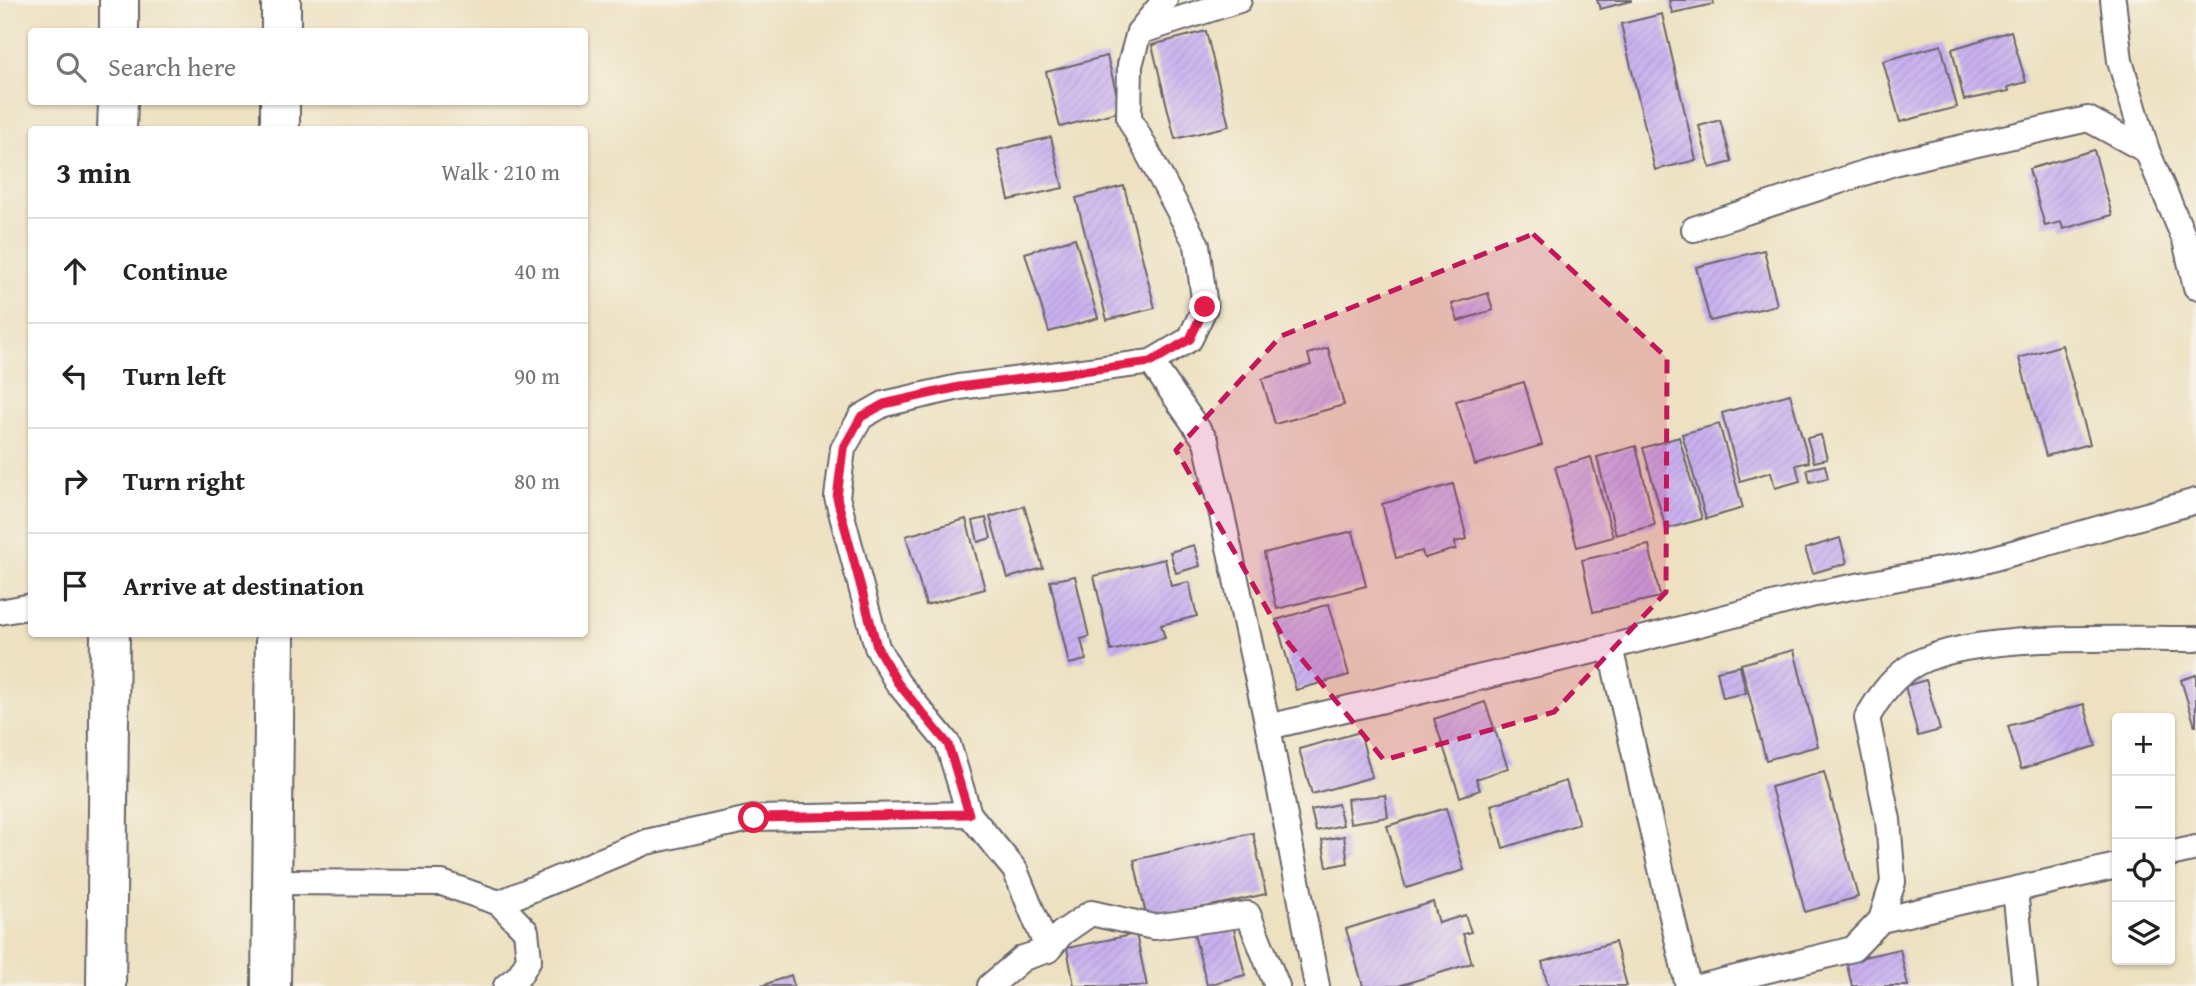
<!DOCTYPE html>
<html lang="en">
<head>
<meta charset="utf-8">
<style>
	body { margin:0; font-family:"Gentium Book Plus",serif; background:#f6f6f6; color:#222 }
	.controls { position:absolute; right:21px; bottom:21px; display:grid; overflow:hidden; border-radius:7px; box-shadow:0 2px 5px #0004 }
	.controls button { width:63px; height:63px; display:grid; place-items:center; padding:0; border:0; border-bottom:2px solid #e0e0e0; background:#fff; color:#222; font:35px sans-serif }
	.stop { position:absolute; width:21px; height:21px; margin:-16px; border:5px solid #e11d48; border-radius:50%; background:#fff }
	.stop.end { background:#e11d48; border-color:#fff; box-shadow:0 2px 7px #0008 }
	.list { margin:0; padding:0; list-style:none }
	h2 { display:flex; justify-content:space-between; align-items:center; height:91px; margin:0; padding:0 28px; font-size:30px }
	h2 small { font-size:23px; font-weight:400; color:#767676 }
	.list li { display:grid; grid-template-columns:46px 1fr auto; gap:21px; align-items:center; box-sizing:border-box; height:105px; padding:0 28px; border-top:2px solid #e0e0e0 }
	.list b { display:block; font-size:26px; white-space:nowrap }
	.list em { font-size:23px; font-style:normal; color:#767676 }
	.icon { flex:none; width:38px; height:38px; fill:none; stroke:currentColor; stroke-width:2; stroke-linecap:round; stroke-linejoin:round }
	.map { position:relative; flex:none; width:2196px; height:986px; overflow:hidden }
	.search { position:absolute; background:#fff; box-shadow:0 2px 5px #0004; left:28px; top:28px; width:560px; height:77px; display:flex; align-items:center; gap:18px; box-sizing:border-box; padding:0 24px; border-radius:7px; color:#767676; font-size:26px }
	.panel { position:absolute; background:#fff; box-shadow:0 2px 5px #0004; left:28px; top:126px; width:560px; height:511px; border-radius:7px }
	.map>svg:first-child { display:block }
</style>
</head>
<body>
<div class="map">
<svg width="2196" height="986" viewBox="0 0 2196 986">
	<defs>
		<pattern id="building-hatch" width="6" height="6" patternUnits="userSpaceOnUse" patternTransform="scale(1.75)"><rect width="6" height="6" fill="#cab1ef"/><path d="M-1 1l2-2M0 6l6-6M5 7l2-2" fill="none" stroke="#ad98ce"/></pattern>
	</defs>
	<rect width="100%" height="100%" fill="#f7f3e8"/>
	<filter id="ink" filterUnits="userSpaceOnUse"><feTurbulence type="fractalNoise" baseFrequency=".0143" numOctaves="2"/><feDisplacementMap in="SourceGraphic" scale="14" xChannelSelector="R" yChannelSelector="G"/><feConvolveMatrix kernelMatrix="1 2 1 2 8 2 1 2 1" color-interpolation-filters="sRGB"/></filter>
	<filter id="wash" filterUnits="userSpaceOnUse"><feTurbulence type="fractalNoise" baseFrequency=".00686" numOctaves="4" result="noise"/><feDisplacementMap in="SourceGraphic" scale="28" xChannelSelector="R" yChannelSelector="G"/><feGaussianBlur stdDeviation="1.57" result="paint"/><feColorMatrix in="noise" values="0 0 0 0 0 0 0 0 0 0 0 0 0 0 0 0 0 1.4 0 .05"/><feComposite in="paint" operator="in"/></filter>
	<g filter="url(#wash)">
		<rect width="100%" height="100%" fill="#ede1c1"/>
		<g id="blocks">
			<!-- building -->
			<g fill="url(#building-hatch)">
				<polygon points="1597,0 1631,0 1631,1 1600,9"/>
				<polygon points="1669,0 1713,0 1714,4 1672,13"/>
				<polygon points="1662,14 1696,160 1655,170 1621,24"/>
				<polygon points="1206,31 1229,126 1175,139 1152,45"/>
				<polygon points="2011,31 2026,82 2008,87 2009,91 1964,100 1952,49"/>
				<polygon points="1941,45 1957,107 1900,122 1883,61"/>
				<polygon points="1107,56 1121,111 1060,127 1046,72"/>
				<polygon points="1720,120 1732,162 1710,168 1699,126"/>
				<polygon points="1051,137 1063,188 1009,200 998,150"/>
				<polygon points="2094,150 2112,215 2063,229 2061,222 2045,226 2029,169"/>
				<polygon points="1124,186 1155,308 1107,320 1076,198"/>
				<polygon points="1075,238 1098,318 1049,332 1025,253"/>
				<polygon points="1764,250 1777,305 1710,321 1696,267"/>
				<polygon points="1488,293 1493,310 1458,321 1452,304"/>
				<polygon points="2062,345 2090,444 2046,456 2019,358"/>
				<polygon points="1328,348 1344,405 1275,424 1262,379 1311,365 1308,354"/>
				<polygon points="1524,382 1542,445 1475,465 1456,401"/>
				<polygon points="1790,394 1809,462 1796,465 1800,481 1775,488 1771,472 1740,481 1722,413"/>
				<polygon points="1719,424 1743,508 1706,519 1682,434"/>
				<polygon points="1821,435 1827,459 1814,462 1807,438"/>
				<polygon points="1679,437 1702,519 1666,529 1643,448"/>
				<polygon points="1636,446 1655,525 1616,535 1597,457"/>
				<polygon points="1591,457 1613,537 1577,547 1555,467"/>
				<polygon points="1825,465 1828,478 1810,482 1807,469"/>
				<polygon points="1453,484 1467,539 1455,542 1456,549 1424,558 1422,551 1396,558 1382,504"/>
				<polygon points="1024,506 1043,568 1008,578 990,517"/>
				<polygon points="986,518 991,538 978,542 973,521"/>
				<polygon points="966,519 985,589 926,605 906,536"/>
				<polygon points="1353,531 1366,586 1277,609 1264,553"/>
				<polygon points="1840,538 1847,563 1813,573 1805,549"/>
				<polygon points="1194,545 1200,566 1176,573 1170,552"/>
				<polygon points="1649,545 1660,597 1593,612 1582,560"/>
				<polygon points="1165,559 1171,586 1189,582 1197,616 1161,625 1165,638 1111,651 1094,576"/>
				<polygon points="1075,576 1089,637 1081,639 1086,660 1069,664 1050,581"/>
				<polygon points="1329,604 1349,675 1296,690 1276,620"/>
				<polygon points="1794,650 1818,746 1766,760 1741,664"/>
				<polygon points="1740,666 1746,693 1723,698 1717,671"/>
				<polygon points="2196,675 2196,726 2195,726 2181,680"/>
				<polygon points="1926,680 1940,730 1918,736 1905,686"/>
				<polygon points="1485,702 1508,768 1476,779 1480,790 1460,797 1434,719"/>
				<polygon points="2084,704 2096,746 2021,769 2008,726"/>
				<polygon points="1360,732 1372,777 1312,794 1299,749"/>
				<polygon points="1824,772 1858,897 1805,912 1771,787"/>
				<polygon points="1566,781 1579,824 1503,848 1491,805"/>
				<polygon points="1385,795 1388,817 1350,823 1347,799"/>
				<polygon points="1338,804 1343,825 1316,831 1311,810"/>
				<polygon points="1446,808 1464,870 1406,888 1387,826"/>
				<polygon points="1253,833 1266,894 1147,920 1134,860"/>
				<polygon points="1344,836 1348,863 1327,867 1322,840"/>
				<polygon points="1433,902 1439,923 1465,915 1471,932 1463,934 1472,963 1398,986 1363,986 1346,929"/>
				<polygon points="1233,925 1245,975 1207,985 1194,934"/>
				<polygon points="1136,934 1147,986 1074,986 1067,948"/>
				<polygon points="1615,942 1627,986 1548,986 1542,962"/>
				<polygon points="1900,949 1908,986 1852,986 1846,961"/>
				<polygon points="791,975 794,986 761,986"/>
			</g>
		</g>
	</g>
	<g filter="url(#ink)">
		<use href="#blocks" fill-opacity="0" stroke="#69656a" stroke-width="2"/>
		<g fill="none" stroke-linecap="round" stroke-linejoin="round">
			<defs>
				<g id="minor">
					<polyline points="2113,0 2120,61 2147,151 2185,240 2196,287"/>
					<polyline points="1139,32 1239,0"/>
					<polyline points="1694,229 1897,162 2088,119 2147,151"/>
					<polyline points="1151,362 1206,441 1268,727 1317,986"/>
					<polyline points="0,612 32,606"/>
					<polyline points="1610,647 1688,986"/>
					<polyline points="1268,727 1610,647 1815,594 1977,563 2196,501"/>
					<polyline points="2170,854 2196,848"/>
					<polyline points="272,882 442,883 499,903 526,931 529,959 519,976 506,986"/>
					<polyline points="2015,890 2025,986"/>
					<polyline points="499,903 646,842 754,818 969,814"/>
					<polyline points="1881,920 2117,866"/>
					<polyline points="1048,950 1015,870 969,814 948,744 897,682 877,647 837,497 843,449 861,417 884,404 959,387 1151,362 1190,339 1205,307 1197,245 1129,118 1130,65 1139,32 1165,0"/>
					<polyline points="990,986 1023,958 1048,950 1062,933 1091,913 1154,927 1248,914 1277,986"/>
					<path d="M 1703,986 L 1853,949 L 1881,920 L 1893,882 L 1888,820 L 1867,718 C 1878,699 1889,682 1907,669 C 1961,630 2127,640 2196,639"/>
				</g>
				<g id="motorway">
					<polyline points="119,32 119,0"/>
					<polyline points="281,32 281,0"/>
					<polyline points="117,130 118,102"/>
					<polyline points="280,130 280,102"/>
					<polyline points="106,986 110,634"/>
					<polyline points="271,986 275,634"/>
				</g>
			</defs>
			<!-- minor casing -->
			<use href="#minor" stroke="#69656a" stroke-width="28"/>
			<!-- motorway casing -->
			<use href="#motorway" stroke="#69656a" stroke-width="42"/>
			<!-- minor -->
			<use href="#minor" stroke="#fff" stroke-width="24"/>
			<!-- motorway -->
			<use href="#motorway" stroke="#fff" stroke-width="38"/>
		</g>
	</g>
	<g fill="none" stroke-linecap="round" stroke-linejoin="round" filter="url(#ink)">
		<!-- route -->
		<polyline stroke="#e11d48" stroke-width="9" points="754,818 969,814 948,744 897,682 877,647 837,498 843,449 861,417 884,404 959,387 1151,362 1190,339 1205,307"/>
	</g>
	<!-- marked area -->
	<path fill="#c2185b" fill-opacity="0.2" stroke="#c2185b" stroke-width="5" stroke-dasharray="14 9" stroke-linejoin="round" d="M 1533,234 L 1667,358 L 1666,592 L 1554,712 L 1384,760 L 1282,635 L 1176,450 L 1281,336 Z"/>
</svg>
<div class="controls">
<button>+</button>
<button>−</button>
<button><svg class="icon" aria-label="locate" viewBox="0 0 24 24"><circle cx="12" cy="12" r="6"/><path d="M12 2v4M12 18v4M2 12h4M18 12h4"/></svg></button>
<button><svg class="icon" aria-label="layers" viewBox="0 0 24 24"><path d="M12 4l9 5-9 5-9-5zM3 14l9 5 9-5"/></svg></button>
</div>
<div class="stop" style="left:754px;top:818px"></div>
<div class="stop end" style="left:1205px;top:307px"></div>
<div class="search"><svg class="icon" aria-label="search" viewBox="0 0 24 24"><circle cx="10" cy="10" r="6"/><path d="M15 15l6 6"/></svg>Search here</div>
<section class="panel">
<h2>3 min<small>Walk · 210 m</small></h2>
<ul class="list">
<li><svg class="icon" aria-label="ahead" viewBox="0 0 24 24"><path d="M12 20V5M6 11l6-6 6 6"/></svg><div><b>Continue</b></div><em>40 m</em></li>
<li><svg class="icon" aria-label="left" viewBox="0 0 24 24"><path d="M17 20v-9H6M10 6l-5 5 5 5"/></svg><div><b>Turn left</b></div><em>90 m</em></li>
<li><svg class="icon" aria-label="right" viewBox="0 0 24 24"><path d="M7 20v-9h11M14 6l5 5-5 5"/></svg><div><b>Turn right</b></div><em>80 m</em></li>
<li><svg class="icon" aria-label="arrive" viewBox="0 0 24 24"><path d="M6 21V4h12l-3 4 3 4H6"/></svg><div><b>Arrive at destination</b></div></li>
</ul>
</section>
</div>
</body>
</html>
